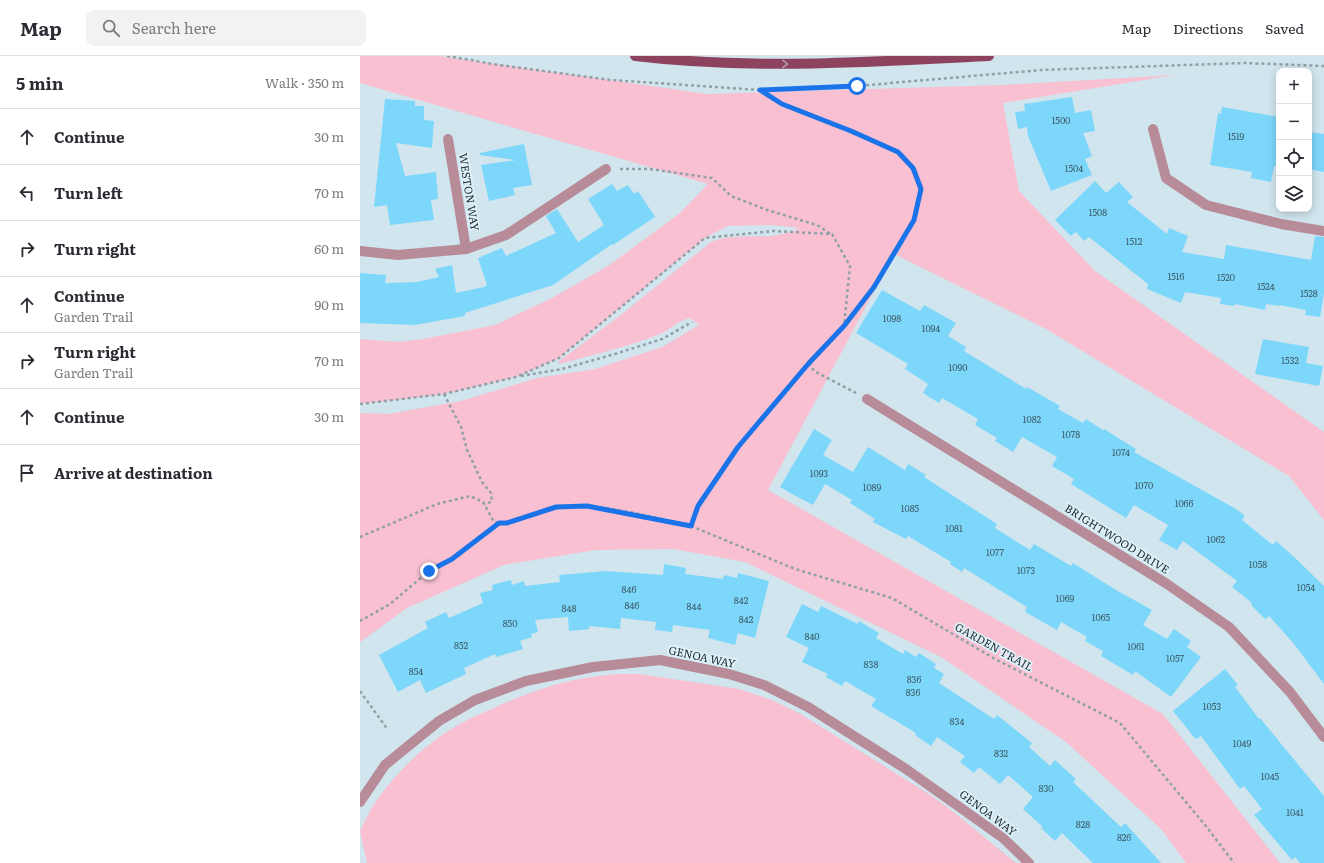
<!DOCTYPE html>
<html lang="en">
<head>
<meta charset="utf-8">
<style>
	body { margin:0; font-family:Literata,serif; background:#f2f2f3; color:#2b2b33 }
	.controls { position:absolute; right:12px; top:12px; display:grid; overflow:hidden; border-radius:8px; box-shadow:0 2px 10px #0003 }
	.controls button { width:36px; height:36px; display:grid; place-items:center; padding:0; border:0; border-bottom:1px solid #e1e1e2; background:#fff; color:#2b2b33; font:20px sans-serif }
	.stop { position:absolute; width:12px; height:12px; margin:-9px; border:3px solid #1a73e8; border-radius:50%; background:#fff }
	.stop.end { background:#1a73e8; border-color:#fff; box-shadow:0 1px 4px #0008 }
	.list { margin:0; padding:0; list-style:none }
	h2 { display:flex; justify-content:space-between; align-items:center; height:52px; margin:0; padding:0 16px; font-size:17px }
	h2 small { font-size:13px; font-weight:400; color:#7c7c81 }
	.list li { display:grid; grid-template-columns:26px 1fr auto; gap:12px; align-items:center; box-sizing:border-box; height:56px; padding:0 16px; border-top:1px solid #e1e1e2 }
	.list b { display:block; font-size:15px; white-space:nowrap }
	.list p { margin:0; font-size:13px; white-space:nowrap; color:#7c7c81 }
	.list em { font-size:13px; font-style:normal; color:#7c7c81 }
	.icon { flex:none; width:22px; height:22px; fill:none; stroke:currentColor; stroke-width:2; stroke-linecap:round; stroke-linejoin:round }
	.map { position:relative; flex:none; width:964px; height:807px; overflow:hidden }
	header { display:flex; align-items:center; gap:24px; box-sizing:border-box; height:56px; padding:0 20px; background:#fff; border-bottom:1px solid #e1e1e2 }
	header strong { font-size:19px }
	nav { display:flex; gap:22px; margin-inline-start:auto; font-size:14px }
	.search { width:280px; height:36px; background:#f2f2f3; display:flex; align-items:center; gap:10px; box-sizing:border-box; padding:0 14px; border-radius:8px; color:#7c7c81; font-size:15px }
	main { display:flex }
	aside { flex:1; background:#fff }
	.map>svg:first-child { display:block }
</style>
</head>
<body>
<header>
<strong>Map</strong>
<div class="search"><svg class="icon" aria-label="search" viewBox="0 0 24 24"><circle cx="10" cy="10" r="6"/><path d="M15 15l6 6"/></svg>Search here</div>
<nav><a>Map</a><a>Directions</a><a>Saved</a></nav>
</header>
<main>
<aside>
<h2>5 min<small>Walk · 350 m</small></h2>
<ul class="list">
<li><svg class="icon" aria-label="ahead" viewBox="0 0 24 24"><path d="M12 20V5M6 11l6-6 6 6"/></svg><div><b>Continue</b></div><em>30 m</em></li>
<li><svg class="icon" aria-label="left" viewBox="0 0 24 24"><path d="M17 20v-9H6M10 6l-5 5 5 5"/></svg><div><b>Turn left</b></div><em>70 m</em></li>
<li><svg class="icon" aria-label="right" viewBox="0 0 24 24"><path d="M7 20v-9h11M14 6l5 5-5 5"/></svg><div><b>Turn right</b></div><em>60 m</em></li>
<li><svg class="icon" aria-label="ahead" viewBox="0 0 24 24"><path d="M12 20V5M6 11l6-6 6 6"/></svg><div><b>Continue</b><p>Garden Trail</p></div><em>90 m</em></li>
<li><svg class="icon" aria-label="right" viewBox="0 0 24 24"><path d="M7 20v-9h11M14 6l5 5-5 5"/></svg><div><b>Turn right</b><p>Garden Trail</p></div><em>70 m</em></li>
<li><svg class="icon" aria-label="ahead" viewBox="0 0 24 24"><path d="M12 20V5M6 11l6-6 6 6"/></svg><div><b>Continue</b></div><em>30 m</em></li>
<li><svg class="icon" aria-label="arrive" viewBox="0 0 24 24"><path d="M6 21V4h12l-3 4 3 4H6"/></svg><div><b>Arrive at destination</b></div></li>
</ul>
</aside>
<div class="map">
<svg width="964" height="807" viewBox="0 0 964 807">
	<rect width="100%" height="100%" fill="#d0e5ee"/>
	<!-- green -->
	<g fill="#f8c0d1">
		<path d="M 0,0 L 79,0 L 348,38 L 641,29 L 815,19 L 643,47 L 659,135 L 735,215 L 964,376 L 964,464 L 929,420 L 686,273 L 534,198 L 408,434 L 803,658 L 920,807 L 826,807 L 802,774 L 706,686 L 581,601 L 385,506 L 313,493 L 236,494 L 144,509 L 47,552 L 0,586 L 0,357 L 28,358 L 101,345 L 177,322 L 235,313 L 302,291 L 339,269 L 329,262 C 318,265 310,274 300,278 C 267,291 233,299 199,308 L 198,306 L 262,258 L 351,186 C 379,174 409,188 439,172 L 410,169 L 368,170 L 345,182 L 199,302 L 156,321 L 84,338 L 0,348 L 0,283 L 39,286 L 63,283 L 135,269 L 192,242 L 248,210 L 320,157 L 348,128 L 0,27 Z"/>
		<path d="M 256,618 L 280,618 L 379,633 L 412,644 L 439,657 L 569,738 L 591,754 L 656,807 L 7,807 L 0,775 C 5,765 10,754 16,745 C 36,717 63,690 93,672 C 109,662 126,656 142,648 C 180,632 215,621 256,618 Z"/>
	</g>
	<!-- building -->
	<g fill="#7dd7fb">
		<polygon points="712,41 715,57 731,54 735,75 723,77 732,100 725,103 732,119 691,135 668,80 667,71 658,73 655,56 665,55 664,48"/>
		<polygon points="25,43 55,45 55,50 64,50 64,64 74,65 72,92 36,87 45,120 76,116 78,143 71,144 74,164 30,169 27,149 14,151"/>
		<polygon points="862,51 919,61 919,111 914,110 911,126 891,122 892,116 850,109 858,57 861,58"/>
		<polygon points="949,76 964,78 964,116 949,113"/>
		<polygon points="164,88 172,129 153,132 155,139 129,145 121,109 156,104 120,99 120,97"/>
		<polygon points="735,125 746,137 759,126 773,141 767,146 807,178 809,172 828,180 822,196 864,203 866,189 951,204 955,180 964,181 964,238 960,261 945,259 946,254 919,249 919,250 906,248 905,254 875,248 874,250 860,248 861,242 825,236 821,247 787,233 788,228 729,181 724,185 716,176 711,180 695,164"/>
		<polygon points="252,128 257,135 268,129 274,138 278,135 295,161 253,189 252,188 193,229 105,257 105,260 55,269 0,267 0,217 26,219 25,227 57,226 79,221 75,213 92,209 96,237 124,231 127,229 118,202 142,192 146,200 196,177 186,160 197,153 218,186 244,169 228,143"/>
		<polygon points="522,234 560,255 564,249 596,267 588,280 606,291 604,295 666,333 667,331 700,350 698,353 723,367 726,363 743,374 744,373 776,393 774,396 876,453 885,460 882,464 913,489 916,485 932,499 964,530 964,628 934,588 909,560 906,563 903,561 891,549 892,547 872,531 877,525 823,485 817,494 799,484 808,469 774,449 766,462 711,428 714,423 692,410 697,401 662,381 653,396 635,385 637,382 615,369 618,363 582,342 579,347 563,337 568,328 545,313 548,308 496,277"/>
		<polygon points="903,283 949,291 946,307 963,310 959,330 895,318"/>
		<polygon points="454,373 472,384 463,399 493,416 508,391 545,414 548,408 566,419 564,421 637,468 635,472 670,494 674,488 711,510 713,507 756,534 792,554 783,569 807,583 814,573 831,585 827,591 841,601 811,641 775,615 773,619 741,600 743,595 725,585 727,581 701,566 697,574 667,557 665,555 667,551 604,512 602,516 590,508 591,506 548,480 546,483 513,466 515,463 490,447 492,444 465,428 453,449 432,438 420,431"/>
		<polygon points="304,508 326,512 325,518 363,523 364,519 377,522 378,517 409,525 395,582 378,577 375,589 348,582 350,574 313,569 312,576 295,574 296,566 261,562 260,573 229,570 229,573 209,575 208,561 175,564 178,576 171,578 172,581 160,585 163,593 136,601 135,598 104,612 106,618 66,637 60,624 38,636 19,599 68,572 65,566 86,556 89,562 123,547 120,537 133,534 132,529 151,524 152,529 164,525 165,530 200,526 199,519 246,515 303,519"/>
		<polygon points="442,548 458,556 461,550 498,568 499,565 519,577 516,582 543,598 545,594 556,601 559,597 576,608 574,612 584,618 579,627 634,663 637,659 672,687 669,691 690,710 695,704 716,723 713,726 761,771 765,767 801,807 733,807 702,777 695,785 681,772 683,771 663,753 673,741 648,719 640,728 619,711 614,717 600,706 605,700 577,681 571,690 555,679 556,677 511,650 516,643 485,625 482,630 466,621 468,618 442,606 449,592 426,581"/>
		<polygon points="865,613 878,629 875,631 899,663 900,662 964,740 964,807 940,807 935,801 932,804 894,759 902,753 884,730 880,733 841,680 836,683 834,681 813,655"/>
	</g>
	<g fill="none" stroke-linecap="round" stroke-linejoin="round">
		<!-- path -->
		<g stroke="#90a0a6" stroke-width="2.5" stroke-dasharray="3 3" stroke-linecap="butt">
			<polyline points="87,0 139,9 251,24 400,34"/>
			<polyline points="260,113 290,113 352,122 371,140 407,154 457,169 471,178"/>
			<polyline points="449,307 454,315 496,337"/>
			<polyline points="161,320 202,313 255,298 302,283 332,266"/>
			<polyline points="84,338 101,371 107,394 122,426 131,437 132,445 125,449"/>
			<polyline points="0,348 84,338 156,321 199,302 345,182 413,175 472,178 490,210 484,270 514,231 554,163 561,133 553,112 538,97 491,75 422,48 400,34 497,30 681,14 885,7 964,10"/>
			<polyline points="331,470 435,513 532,542 635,603 760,667 845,769 874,807"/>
			<path d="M 0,481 L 77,448 L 110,440 L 123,446 L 134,466 C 156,470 176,453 198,451 C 243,447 287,460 331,470 C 347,428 377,392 405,359 C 431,328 457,299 484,270"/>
			<polyline points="0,565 30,548 69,515 92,503 138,467"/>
			<polyline points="0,635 28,674"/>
		</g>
		<!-- minor -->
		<g stroke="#b78b98" stroke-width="10">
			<polyline points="793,73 806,122 846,149 921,168 964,175"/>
			<polyline points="88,83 106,193"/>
			<polyline points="0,195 38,199 106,193 146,179 246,113"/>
			<polyline points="507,343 807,528 869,571 930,636 964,681"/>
			<polyline points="0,746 25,709 79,665 115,644 166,625 233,611 300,604 369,618 404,629 448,651 546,713 643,782 669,807"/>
		</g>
		<!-- primary -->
		<path stroke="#8d425d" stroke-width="10" d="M 275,0 C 392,14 511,6 629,0"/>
	</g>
	<!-- one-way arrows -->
	<defs><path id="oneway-chevron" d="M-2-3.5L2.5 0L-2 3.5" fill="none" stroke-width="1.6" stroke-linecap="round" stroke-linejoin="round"/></defs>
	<use stroke="#b59aac" href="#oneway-chevron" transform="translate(425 8) rotate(2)"/>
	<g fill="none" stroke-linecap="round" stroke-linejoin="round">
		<!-- route -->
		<polyline stroke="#1a73e8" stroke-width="5" points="69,515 92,503 139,467 147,467 196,451 227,450 331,470 338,450 378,391 449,307 484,270 514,231 554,164 561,133 553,112 538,96 491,75 422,48 400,34 497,30"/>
	</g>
	<g text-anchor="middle" stroke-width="3.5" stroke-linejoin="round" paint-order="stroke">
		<!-- number labels -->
		<g font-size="9" fill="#3d5a65">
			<text x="701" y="68">1500</text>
			<text x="876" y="84">1519</text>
			<text x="714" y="116">1504</text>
			<text x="738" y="160">1508</text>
			<text x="774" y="189">1512</text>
			<text x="816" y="224">1516</text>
			<text x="866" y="225">1520</text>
			<text x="906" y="234">1524</text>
			<text x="949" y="241">1528</text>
			<text x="532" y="266">1098</text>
			<text x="571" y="276">1094</text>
			<text x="930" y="308">1532</text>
			<text x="598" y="315">1090</text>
			<text x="672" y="367">1082</text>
			<text x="711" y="382">1078</text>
			<text x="761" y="400">1074</text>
			<text x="459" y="421">1093</text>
			<text x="784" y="433">1070</text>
			<text x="512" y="435">1089</text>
			<text x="824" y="451">1066</text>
			<text x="550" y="456">1085</text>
			<text x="594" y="476">1081</text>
			<text x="856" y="487">1062</text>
			<text x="635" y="500">1077</text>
			<text x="898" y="512">1058</text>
			<text x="666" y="518">1073</text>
			<text x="946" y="535">1054</text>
			<text x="269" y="537">846</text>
			<text x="705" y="546">1069</text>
			<text x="381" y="548">842</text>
			<text x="272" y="553">846</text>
			<text x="334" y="554">844</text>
			<text x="209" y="556">848</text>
			<text x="741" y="565">1065</text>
			<text x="386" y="567">842</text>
			<text x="150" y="571">850</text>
			<text x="452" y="584">840</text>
			<text x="101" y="593">852</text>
			<text x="776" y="594">1061</text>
			<text x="815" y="606">1057</text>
			<text x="511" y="612">838</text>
			<text x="56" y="619">854</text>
			<text x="554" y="627">836</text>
			<text x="553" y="640">836</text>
			<text x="852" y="654">1053</text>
			<text x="597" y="669">834</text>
			<text x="882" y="691">1049</text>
			<text x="641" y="701">832</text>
			<text x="910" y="724">1045</text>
			<text x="686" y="736">830</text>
			<text x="935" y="760">1041</text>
			<text x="723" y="772">828</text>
			<text x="764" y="785">826</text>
		</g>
		<!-- street labels -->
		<g font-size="11" fill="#283033" stroke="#ddf2fb">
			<text transform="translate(109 136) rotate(81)" y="4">WESTON WAY</text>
			<text transform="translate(757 483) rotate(32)" y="4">BRIGHTWOOD DRIVE</text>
			<text transform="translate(634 591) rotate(29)" y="4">GARDEN TRAIL</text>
			<text transform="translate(342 601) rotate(12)" y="4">GENOA WAY</text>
			<text transform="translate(628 757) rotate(37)" y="4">GENOA WAY</text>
		</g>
	</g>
</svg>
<div class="controls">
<button>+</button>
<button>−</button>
<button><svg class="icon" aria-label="locate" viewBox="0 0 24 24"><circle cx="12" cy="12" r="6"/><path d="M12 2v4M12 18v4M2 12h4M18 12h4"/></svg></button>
<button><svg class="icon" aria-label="layers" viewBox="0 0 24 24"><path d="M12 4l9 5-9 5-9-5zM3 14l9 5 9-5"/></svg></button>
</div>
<div class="stop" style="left:497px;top:30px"></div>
<div class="stop end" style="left:69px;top:515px"></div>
</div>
</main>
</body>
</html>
